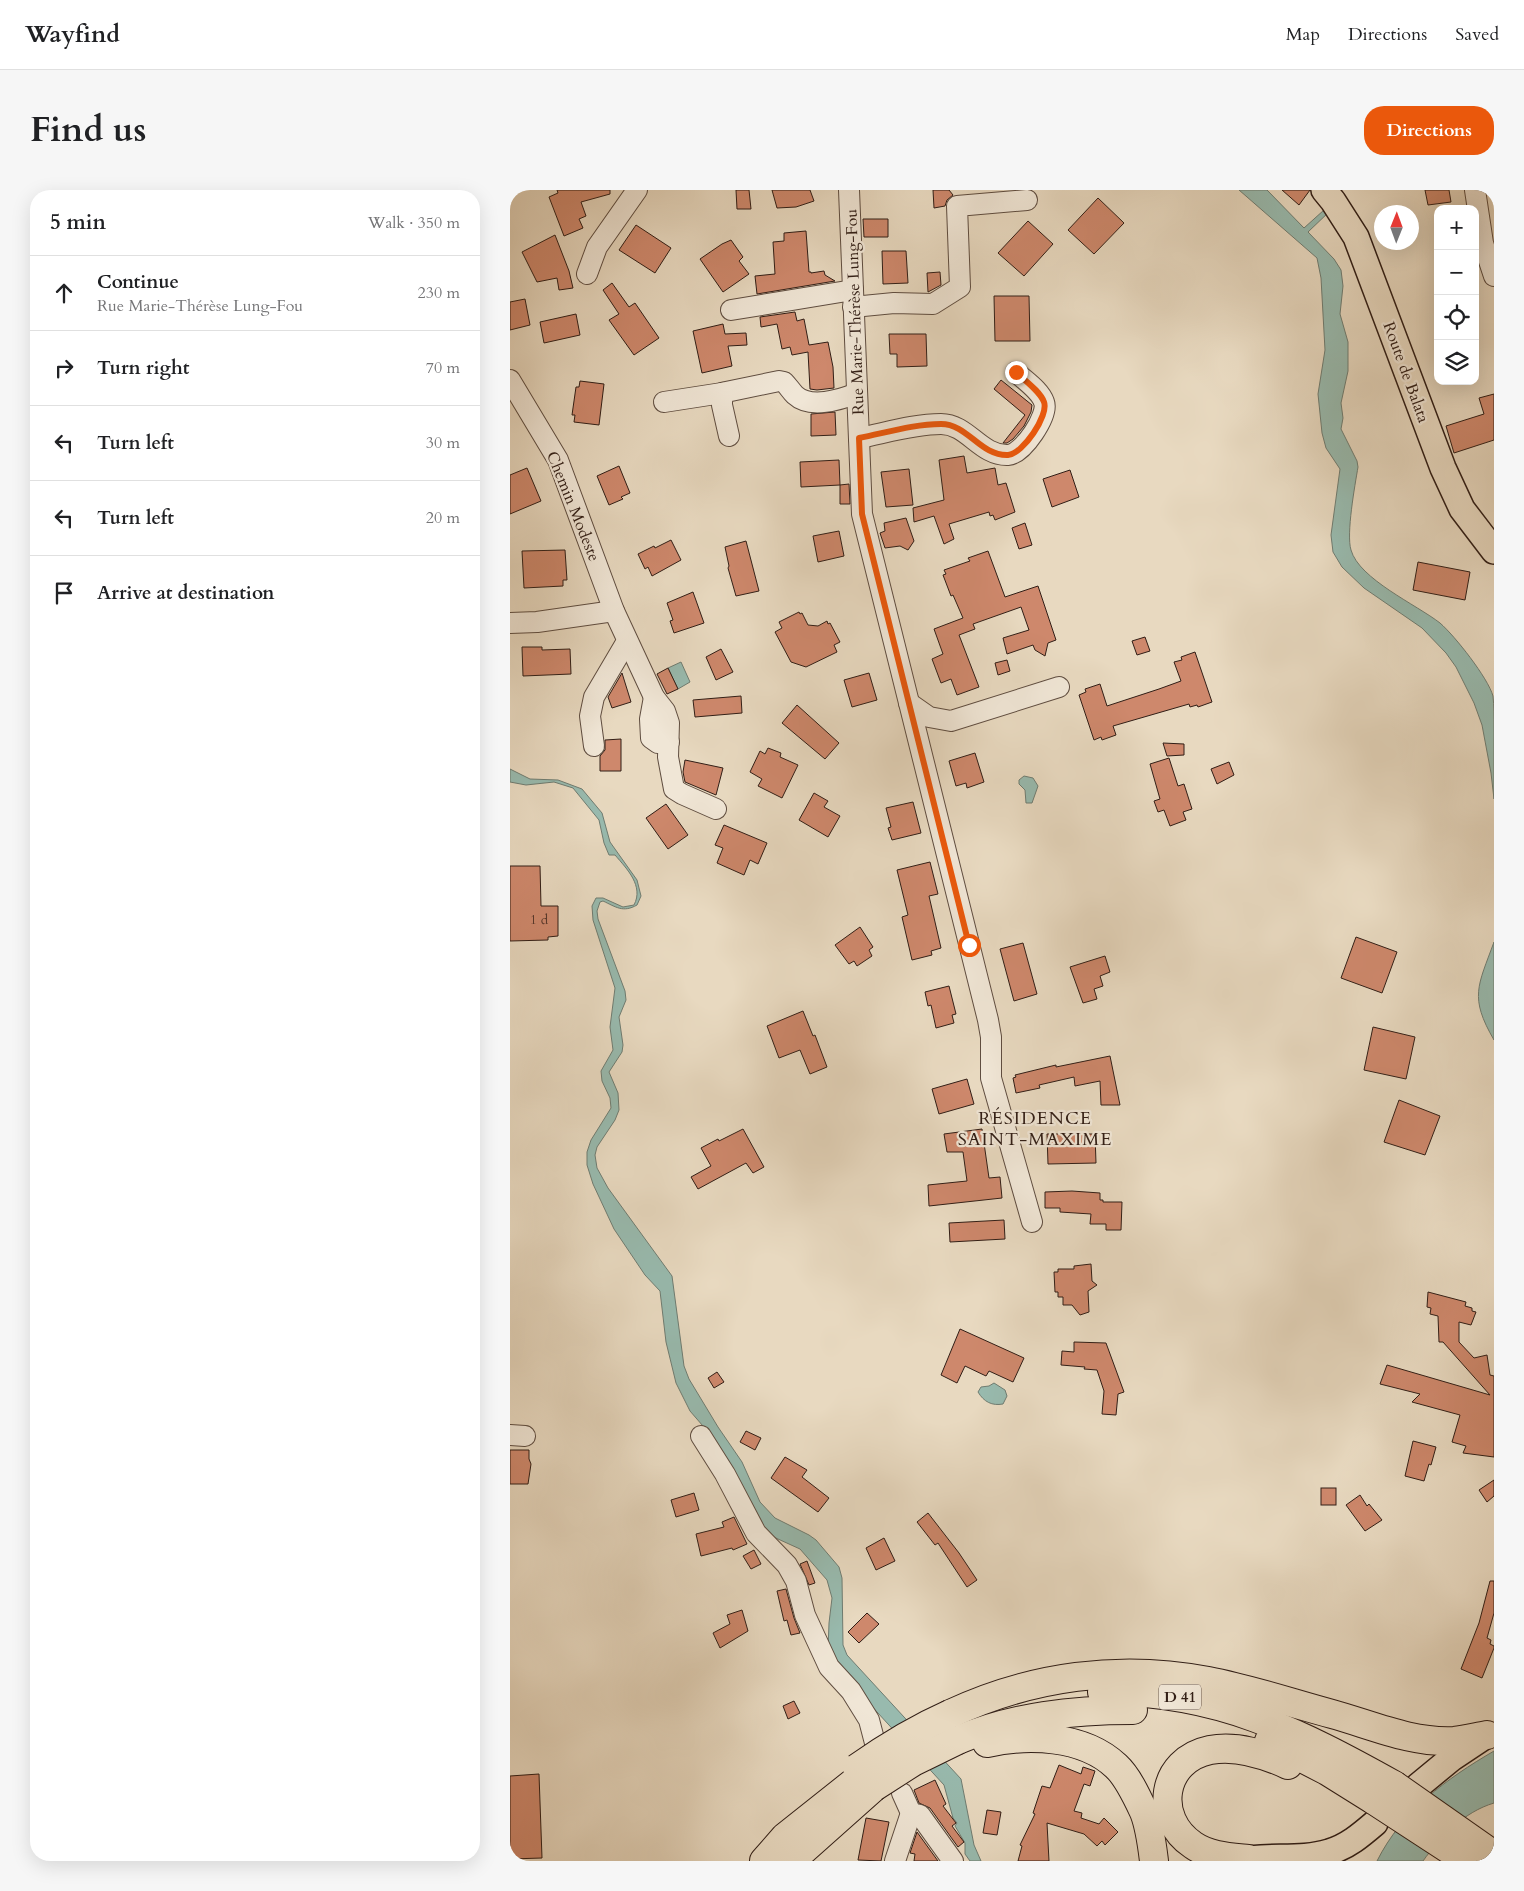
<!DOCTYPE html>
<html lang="en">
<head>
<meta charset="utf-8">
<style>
	body { margin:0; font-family:Cardo,serif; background:#f6f6f6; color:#202124 }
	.controls { position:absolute; right:15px; top:15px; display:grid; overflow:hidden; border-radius:10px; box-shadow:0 5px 20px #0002 }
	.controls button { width:45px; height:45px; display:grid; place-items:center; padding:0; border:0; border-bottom:1px solid #e0e0e0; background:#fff; color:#202124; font:25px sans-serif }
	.compass { position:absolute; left:864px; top:15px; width:45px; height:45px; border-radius:50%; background:#fff; box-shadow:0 5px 20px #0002; rotate:1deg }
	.stop { position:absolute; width:15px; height:15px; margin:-11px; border:4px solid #ea580c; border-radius:50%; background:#fff }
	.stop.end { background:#ea580c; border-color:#fff; box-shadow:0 1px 5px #0008 }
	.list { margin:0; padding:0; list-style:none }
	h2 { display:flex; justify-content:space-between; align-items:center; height:65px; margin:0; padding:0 20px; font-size:21px }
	h2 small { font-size:16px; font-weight:400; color:#757577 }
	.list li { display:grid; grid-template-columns:32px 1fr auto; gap:15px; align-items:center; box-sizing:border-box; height:75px; padding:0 20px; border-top:1px solid #e0e0e0 }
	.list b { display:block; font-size:19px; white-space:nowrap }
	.list p { margin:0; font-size:16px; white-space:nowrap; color:#757577 }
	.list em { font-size:16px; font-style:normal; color:#757577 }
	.icon { flex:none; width:28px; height:28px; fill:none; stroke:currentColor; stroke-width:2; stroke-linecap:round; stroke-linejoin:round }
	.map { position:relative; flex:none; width:984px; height:1671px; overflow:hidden; border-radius:20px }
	header { display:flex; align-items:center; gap:30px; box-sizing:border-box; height:70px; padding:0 25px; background:#fff; border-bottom:1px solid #e0e0e0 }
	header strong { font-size:24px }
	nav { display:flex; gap:28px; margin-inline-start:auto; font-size:18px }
	.intro { display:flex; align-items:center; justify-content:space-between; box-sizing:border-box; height:120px; padding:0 30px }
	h1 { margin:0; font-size:35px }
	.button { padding:12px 22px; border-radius:20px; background:#ea580c; color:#fff; font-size:18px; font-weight:700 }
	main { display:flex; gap:30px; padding:0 30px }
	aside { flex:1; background:#fff; border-radius:20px; box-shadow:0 5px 20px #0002 }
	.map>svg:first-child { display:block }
</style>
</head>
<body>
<header>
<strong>Wayfind</strong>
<nav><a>Map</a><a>Directions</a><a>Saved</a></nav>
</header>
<div class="intro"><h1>Find us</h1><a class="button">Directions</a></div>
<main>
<aside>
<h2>5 min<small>Walk · 350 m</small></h2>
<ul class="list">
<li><svg class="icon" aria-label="ahead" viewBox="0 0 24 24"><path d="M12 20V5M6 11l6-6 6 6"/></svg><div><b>Continue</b><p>Rue Marie-Thérèse Lung-Fou</p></div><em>230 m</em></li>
<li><svg class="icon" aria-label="right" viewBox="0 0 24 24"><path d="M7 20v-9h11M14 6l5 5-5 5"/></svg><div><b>Turn right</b></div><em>70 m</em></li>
<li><svg class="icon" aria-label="left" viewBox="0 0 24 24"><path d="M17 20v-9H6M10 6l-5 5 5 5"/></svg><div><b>Turn left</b></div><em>30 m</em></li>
<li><svg class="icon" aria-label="left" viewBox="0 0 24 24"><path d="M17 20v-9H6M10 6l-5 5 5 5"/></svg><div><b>Turn left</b></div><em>20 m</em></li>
<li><svg class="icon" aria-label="arrive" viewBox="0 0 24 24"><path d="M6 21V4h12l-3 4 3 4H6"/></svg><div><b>Arrive at destination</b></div></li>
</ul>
</aside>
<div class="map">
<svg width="984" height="1671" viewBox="0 0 984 1671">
	<rect width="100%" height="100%" fill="#e8d9c0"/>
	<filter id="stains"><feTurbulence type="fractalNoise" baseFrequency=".004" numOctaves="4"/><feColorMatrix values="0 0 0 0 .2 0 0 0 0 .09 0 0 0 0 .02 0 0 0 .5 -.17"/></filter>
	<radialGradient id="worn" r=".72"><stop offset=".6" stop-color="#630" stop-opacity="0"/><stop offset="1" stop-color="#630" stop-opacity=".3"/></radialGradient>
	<!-- water -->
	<g fill="#98baae" stroke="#6f7c71">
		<path d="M 729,0 L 757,0 L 794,38 L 814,20 L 820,21 L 798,42 L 824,69 L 831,80 L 833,96 L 830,124 L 838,152 L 838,181 L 831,213 L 833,228 L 831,239 L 847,271 L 848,277 C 845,295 836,344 841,360 C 849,389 907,415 930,433 C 945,446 978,488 983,506 C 984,515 984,527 984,537 C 984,561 984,585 984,609 L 981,583 L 972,535 L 964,513 L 946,477 L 936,463 L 912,438 L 854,398 L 832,377 L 823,362 L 821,345 L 830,279 L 816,258 L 812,243 L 808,204 L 815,160 L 811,88 L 807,68 Z"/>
		<polygon points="171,472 180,492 168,499 158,478"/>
		<path d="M 0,579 L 20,589 L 48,590 L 72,599 L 92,623 L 100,652 L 127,690 L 131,706 L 127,715 C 113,723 106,717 93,711 L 90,712 L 87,721 L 88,729 L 115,801 L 116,810 L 109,827 L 113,855 L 112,862 L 99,882 L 108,903 L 109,920 L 105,930 L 87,957 L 85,965 L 87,978 L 98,998 L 162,1086 L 174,1176 L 179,1189 L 208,1237 L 232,1272 L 250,1312 L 265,1328 L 299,1345 L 306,1350 L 329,1377 L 332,1388 L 333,1455 L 337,1465 L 451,1589 L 464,1655 L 471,1671 L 460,1671 L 455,1664 L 455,1653 L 445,1636 L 447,1633 L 443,1628 L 434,1595 L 345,1498 L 318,1460 L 319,1433 L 322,1408 L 317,1390 L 290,1359 L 257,1344 L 199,1243 L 180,1221 L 166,1193 L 156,1152 L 150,1101 L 135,1085 L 104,1039 L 83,994 L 77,975 L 77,962 L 81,950 L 101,918 L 100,908 L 92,891 L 91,881 L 103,860 L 100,837 L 105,798 L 83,730 L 82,716 L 86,708 L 93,708 L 113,717 L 124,715 C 134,696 117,679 105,665 L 99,665 L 94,653 L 89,630 L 63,598 L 44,592 L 16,595 L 0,592 Z"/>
		<polygon points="514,586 523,588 528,596 522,613 516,613 515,600 509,594 509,590"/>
		<path d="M 984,752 L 984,850 C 959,807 968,796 984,752 Z"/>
		<path d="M 484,1193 L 495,1200 L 497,1206 L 493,1214 C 482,1216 474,1212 468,1202 L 471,1197 L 479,1196 Z"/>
		<path d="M 984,1561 L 984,1613 C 954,1622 931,1646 913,1671 L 867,1671 C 892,1621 936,1589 984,1561 Z"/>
	</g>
	<!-- building -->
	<g fill="#ce886c" stroke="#311e16">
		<polygon points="47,0 100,0 100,4 71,12 76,26 69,29 73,38 54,46 39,7 48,3"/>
		<polygon points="226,0 239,0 241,19 227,19"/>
		<polygon points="262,0 300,0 304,11 286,17 267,18"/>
		<polygon points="423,0 439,0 443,5 437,10 435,16 424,18"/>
		<polygon points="772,0 800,0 789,15"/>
		<polygon points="915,0 939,0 941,12 918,15"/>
		<polygon points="588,8 614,33 584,64 558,40"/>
		<polygon points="353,29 378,29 378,47 354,47"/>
		<polygon points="518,31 543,54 514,86 488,63"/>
		<polygon points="126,35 161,58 145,83 109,60"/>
		<polygon points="296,41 299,82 301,82 301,83 314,81 315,85 325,91 247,104 245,86 265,84 263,52 274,51 274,43"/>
		<polygon points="45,45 59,81 63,98 49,100 47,88 27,92 12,62"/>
		<polygon points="221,50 233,67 229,71 239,84 213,102 190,69 212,54"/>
		<polygon points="372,61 396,61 398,93 373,94"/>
		<polygon points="430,82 431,95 418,102 417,83"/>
		<polygon points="102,93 119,117 125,113 149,148 124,165 99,130 109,124 93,100"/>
		<polygon points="484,106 519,106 520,151 485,151"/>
		<polygon points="15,109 20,135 0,140 0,112"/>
		<polygon points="285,122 287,131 294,129 299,155 318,152 323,177 324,198 307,200 300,199 298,162 282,165 280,157 272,159 267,134 251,137 250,127"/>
		<polygon points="66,124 70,145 34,153 30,132"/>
		<polygon points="213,134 215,144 236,143 237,155 218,156 222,176 192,183 183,141"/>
		<polygon points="379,144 416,144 417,176 387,177 387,164 380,164"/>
		<polygon points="491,190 522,215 521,222 514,236 503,249 497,253 493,253 515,225 484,199"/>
		<polygon points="70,191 94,194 89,235 64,232 65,225 62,225 66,197 69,197"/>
		<polygon points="984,204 984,250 944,263 936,236 974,224 969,208"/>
		<polygon points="325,222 326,245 301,246 301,224"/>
		<polygon points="454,266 457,283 485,278 488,295 496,293 505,322 485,330 483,325 480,326 479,322 439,334 444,349 434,354 424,326 404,332 403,318 434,310 429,270"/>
		<polygon points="329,270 330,295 339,294 340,314 330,314 330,295 291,297 290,272"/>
		<polygon points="109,276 120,303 111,307 113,309 99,315 87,286"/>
		<polygon points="17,278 31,311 0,324 0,285"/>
		<polygon points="399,279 403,315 376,317 371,282"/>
		<polygon points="560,280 569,307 542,317 533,289"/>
		<polygon points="396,328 404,351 398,360 390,356 375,358 370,343 375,341 374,333"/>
		<polygon points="515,333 522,355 509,359 502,338"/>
		<polygon points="329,341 334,366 308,372 303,346"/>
		<polygon points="161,350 171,370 142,386 138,377 135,379 128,364 144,356 145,358"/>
		<polygon points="236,351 249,401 226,406 218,378 219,376 215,357"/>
		<polygon points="55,360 57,390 53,390 53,396 14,398 12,361"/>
		<polygon points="478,361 495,407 528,396 546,450 538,453 535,466 525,460 523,455 497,464 493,448 519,440 511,417 463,434 465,439 449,445 469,497 447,505 441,489 431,493 422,469 433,464 424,439 453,428 443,405 441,406 433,385 436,384 434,380 460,371 458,368"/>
		<polygon points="908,372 960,382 955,410 903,400"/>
		<polygon points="183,402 194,433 164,443 160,431 163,430 157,413"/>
		<polygon points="289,422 290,424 292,423 298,435 308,436 317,431 318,434 320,433 330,452 324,455 327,462 296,477 281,472 265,442 272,438 269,432"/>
		<polygon points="635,447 640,461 627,465 622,451"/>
		<polygon points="12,457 32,457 32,460 60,459 61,484 13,486"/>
		<polygon points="211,459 223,482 206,490 196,467"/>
		<polygon points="685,462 702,512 688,517 687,515 680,517 679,514 603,536 606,545 592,550 591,547 584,550 569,505 576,502 575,499 590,494 597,516 649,499 671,491 664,472 672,470 671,467"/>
		<polygon points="497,470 500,481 488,485 485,473"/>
		<polygon points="158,478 168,499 157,504 147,484"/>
		<polygon points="112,483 121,512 102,518 98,507"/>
		<polygon points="359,483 367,510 342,517 334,490"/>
		<polygon points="231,506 232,523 185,527 183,510"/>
		<polygon points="287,515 329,553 315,569 272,533"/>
		<polygon points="111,549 111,581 90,581 90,566 95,560 95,550"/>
		<polygon points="653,553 674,554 674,565 657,566"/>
		<polygon points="258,558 271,563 270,567 288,575 272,608 248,596 252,589 240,582 250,561 255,564"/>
		<polygon points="465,563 474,592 457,598 456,593 446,596 439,571"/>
		<polygon points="659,568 668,596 674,594 682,619 673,622 676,630 660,636 654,620 648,622 644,611 650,609 640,574"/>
		<polygon points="175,570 213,578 206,605 175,592 173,582"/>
		<polygon points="719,572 724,585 707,594 701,579"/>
		<polygon points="304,603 318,611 314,617 330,626 318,647 289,630"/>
		<polygon points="403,612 411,643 382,650 378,638 381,637 376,618"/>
		<polygon points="156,614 178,645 158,659 136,628"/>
		<polygon points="214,635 257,653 248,674 240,670 234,685 207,673 213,658 205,655"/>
		<polygon points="420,672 428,704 419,706 431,758 421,761 422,765 402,770 392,727 398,725 387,680"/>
		<polygon points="0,676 30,676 31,716 48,716 48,746 38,747 38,750 0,751"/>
		<polygon points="350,737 363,757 359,760 362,766 347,776 344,771 339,774 325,755"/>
		<polygon points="846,747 887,762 872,803 831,788"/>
		<polygon points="513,753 527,804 504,811 490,759"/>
		<polygon points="595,766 600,782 590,786 593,796 584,799 587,809 573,813 560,777"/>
		<polygon points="439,796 446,824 442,825 444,833 426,838 421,815 418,816 415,802"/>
		<polygon points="293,821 303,846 305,845 317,877 300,884 290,860 269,868 257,836"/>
		<polygon points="863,837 905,847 896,889 854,880"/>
		<polygon points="600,866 610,915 591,915 590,891 565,896 564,887 529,895 530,898 506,903 503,888 506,887 505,885 546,875 546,877"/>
		<polygon points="457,889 464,914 429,924 422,899"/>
		<polygon points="889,910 930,926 915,965 874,952"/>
		<polygon points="233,939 254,977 243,983 236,973 188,999 181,987 201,976 191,958 208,949 209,951"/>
		<polygon points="472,939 479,988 490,987 492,1008 419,1016 418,995 457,991 453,962 437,962 434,944"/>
		<polygon points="537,944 585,944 586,973 538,974"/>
		<polygon points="562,1001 590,1003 590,1010 593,1010 593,1012 612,1012 611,1040 596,1040 596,1034 580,1034 581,1024 550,1022 550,1018 535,1018 535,1002"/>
		<polygon points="494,1030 495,1049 440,1052 439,1033"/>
		<polygon points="581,1074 582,1091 587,1095 578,1101 579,1122 570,1125 562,1115 553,1115 553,1107 548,1107 548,1102 545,1102 544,1082 548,1082 548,1079 564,1079 564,1076"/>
		<polygon points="918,1102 956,1112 955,1116 962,1118 962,1121 966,1122 961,1135 949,1132 949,1152 964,1168 977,1165 980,1185 984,1186 984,1267 953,1263 956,1256 942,1252 950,1225 902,1212 910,1204 870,1194 877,1175 980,1205 933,1152 929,1152 928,1126 920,1124 921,1118 917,1117"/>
		<polygon points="450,1139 514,1168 503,1192 479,1181 476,1186 455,1176 447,1193 431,1185"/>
		<polygon points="564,1152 596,1153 614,1202 608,1204 606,1225 592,1224 594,1201 587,1180 574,1179 575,1177 551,1175 552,1161 564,1162"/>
		<polygon points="207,1182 214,1192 204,1198 198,1188"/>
		<polygon points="236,1241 251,1248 245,1260 230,1252"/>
		<polygon points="903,1251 926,1257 921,1275 919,1274 914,1291 895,1286"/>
		<polygon points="0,1260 19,1260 19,1269 21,1274 18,1294 0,1294"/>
		<polygon points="275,1267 297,1280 292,1287 319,1308 308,1322 261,1288"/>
		<polygon points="984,1290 984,1306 977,1312 969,1300"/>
		<rect x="811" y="1298" width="15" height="17"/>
		<polygon points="184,1303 189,1320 166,1327 161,1310"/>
		<polygon points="850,1305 857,1316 859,1314 872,1330 855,1341 836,1315"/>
		<polygon points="418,1323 449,1363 467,1390 457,1397 428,1353 425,1355 407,1332"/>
		<polygon points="224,1327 237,1354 223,1360 222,1358 191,1366 186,1344 214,1337 212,1332"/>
		<polygon points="374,1348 385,1371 366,1380 356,1358"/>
		<polygon points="244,1360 251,1374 241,1379 233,1366"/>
		<polygon points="297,1371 305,1393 299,1395 290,1374"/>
		<polygon points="980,1391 984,1391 984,1423 977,1448 981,1450 980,1454 984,1456 984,1458 972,1488 951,1479 969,1433"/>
		<polygon points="276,1399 284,1428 290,1443 281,1445 277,1430 274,1431 267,1401"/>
		<polygon points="232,1420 238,1441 210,1458 203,1443 220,1434 217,1425"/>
		<polygon points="357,1423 369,1434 349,1453 338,1442"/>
		<polygon points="284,1511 290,1523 278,1529 273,1516"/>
		<polygon points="549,1575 571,1584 573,1577 585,1581 580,1596 574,1594 564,1621 572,1623 571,1628 589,1634 594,1628 608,1642 595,1655 592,1651 587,1656 574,1644 537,1633 539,1671 508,1671 512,1656 510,1655 525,1624 523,1623 532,1596 540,1598"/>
		<polygon points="29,1584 32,1668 0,1669 0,1586"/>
		<polygon points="425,1590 436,1614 433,1616 446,1633 442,1636 454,1652 448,1657 420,1618 409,1613 404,1600"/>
		<polygon points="477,1620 491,1622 487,1645 473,1643"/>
		<polygon points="356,1628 379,1632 371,1671 348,1670"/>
		<polygon points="407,1642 428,1671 404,1671 405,1664 400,1663"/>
	</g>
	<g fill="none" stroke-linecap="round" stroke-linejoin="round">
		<defs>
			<g id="minor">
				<polyline points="339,0 352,324 478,830 481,847 481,888 522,1032"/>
				<polyline points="965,0 973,53 984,86"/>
				<polyline points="77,84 87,57 127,0"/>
				<polyline points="343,117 384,113 423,114 450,97 447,16 517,10"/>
				<polyline points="221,120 343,100"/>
				<polyline points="0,190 48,270 104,421 144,507 155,521 159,533 158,567 164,599 172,604 206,619"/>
				<polyline points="154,212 212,203"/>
				<path d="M 219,246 L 212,215 L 212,203 L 216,202 L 269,191 L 274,192 C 278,196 281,201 285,205 C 300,219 330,210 347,203"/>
				<path d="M 349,248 C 375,243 404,234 431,234 C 458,234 470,266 498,265 C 513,264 539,225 534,212 C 530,200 514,190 506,182"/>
				<polyline points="0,433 27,432 104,421"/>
				<polyline points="144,507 140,529 141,548 148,553 159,552"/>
				<polyline points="399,513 419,527 441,531 549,497"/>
				<polyline points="84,556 80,526 84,507 117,451"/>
				<polyline points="0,1245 15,1246"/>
				<polyline points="191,1246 215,1284 246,1343 277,1375 286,1391 295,1425 319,1477 341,1501 359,1530 365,1553"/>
				<polyline points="392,1603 401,1623 410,1625 443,1671"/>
				<polyline points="385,1671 401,1623"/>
			</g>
			<g id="major">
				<polyline points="814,0 823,11 846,47 933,278 952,319 984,361"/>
				<polyline points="908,1596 942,1568 975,1546"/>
				<path d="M 727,1671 C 757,1664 790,1671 819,1662 C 837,1657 851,1645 865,1633"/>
			</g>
			<g id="highway">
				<path d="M 592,1502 C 704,1499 789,1542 884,1595"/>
				<path d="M 440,1524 C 521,1486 610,1474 698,1491 C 740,1499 781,1513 822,1524 C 862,1535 901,1553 944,1551 C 955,1550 966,1547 977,1545"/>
				<path d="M 448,1550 C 504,1526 563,1520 623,1520"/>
				<polyline points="759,1551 817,1581 865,1611"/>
				<path d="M 477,1553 C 518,1544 573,1545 606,1576 C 618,1587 627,1607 634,1622 C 640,1637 642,1655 644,1671"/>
				<path d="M 738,1669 C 719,1667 699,1666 683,1655 C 643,1628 651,1570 700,1560 C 727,1555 754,1564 778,1575"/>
				<polyline points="254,1671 275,1647 353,1585"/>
				<polyline points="281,1671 364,1597"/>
			</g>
		</defs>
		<!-- minor casing -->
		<use href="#minor" stroke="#5f4d40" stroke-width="22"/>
		<!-- major casing -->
		<use href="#major" stroke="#311e16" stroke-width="28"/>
		<!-- highway casing -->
		<use href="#highway" stroke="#311e16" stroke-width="30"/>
		<!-- minor -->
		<use href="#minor" stroke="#f0e6d6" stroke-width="20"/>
		<!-- major -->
		<use href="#major" stroke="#e8d9c0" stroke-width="25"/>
		<!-- highway -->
		<use href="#highway" stroke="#e8d9c0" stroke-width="28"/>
		<defs>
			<g id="highway-bridge">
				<path d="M 347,1578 C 378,1556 404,1540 440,1524"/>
				<polyline points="884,1595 984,1665"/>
				<polyline points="364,1597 403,1572 448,1550"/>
				<polyline points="865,1611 957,1671"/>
			</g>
		</defs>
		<!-- highway-bridge casing -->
		<use href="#highway-bridge" stroke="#311e16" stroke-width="30" stroke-linecap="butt"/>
		<!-- highway-bridge -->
		<use href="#highway-bridge" stroke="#e8d9c0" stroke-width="28"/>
	</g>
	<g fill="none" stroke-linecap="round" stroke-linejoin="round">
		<!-- route -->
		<path stroke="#ea580c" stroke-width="6" d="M 459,755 L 352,324 L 349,248 C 375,243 404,234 431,234 C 458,234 470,266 498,265 C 513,264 539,225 534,212 C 530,201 514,190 506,182"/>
	</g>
	<g text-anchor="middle" stroke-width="4.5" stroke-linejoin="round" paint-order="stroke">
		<!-- number labels -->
		<g font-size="14" fill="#58382c">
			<text x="29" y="734">1 d</text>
		</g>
		<!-- shield labels -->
		<rect fill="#f0e6d6" stroke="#6a5a50" stroke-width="1" x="649" y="1494.5" width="42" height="25" rx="4"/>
		<g font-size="15" font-weight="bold" fill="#311e16">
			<text x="670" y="1512">D 41</text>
		</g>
		<!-- street labels -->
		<g font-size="16" fill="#311e16" stroke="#f0e6d6">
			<text transform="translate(344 122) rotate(-92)" y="6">Rue Marie-Thérèse Lung-Fou</text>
			<text transform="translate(897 182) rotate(70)" y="6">Route de Balata</text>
			<text transform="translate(64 316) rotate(68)" y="6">Chemin Modeste</text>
		</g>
		<!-- neighbourhood labels -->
		<g font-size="18" letter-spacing="1" fill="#311e16" stroke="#f0e6d6">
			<text x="525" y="934">RÉSIDENCE<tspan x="525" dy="21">SAINT-MAXIME</tspan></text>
		</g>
	</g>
	<rect width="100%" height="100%" filter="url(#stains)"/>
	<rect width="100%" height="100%" fill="url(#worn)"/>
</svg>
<div class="controls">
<button>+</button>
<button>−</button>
<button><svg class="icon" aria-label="locate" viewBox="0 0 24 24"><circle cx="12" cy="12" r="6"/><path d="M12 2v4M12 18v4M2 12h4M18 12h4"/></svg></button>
<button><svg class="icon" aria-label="layers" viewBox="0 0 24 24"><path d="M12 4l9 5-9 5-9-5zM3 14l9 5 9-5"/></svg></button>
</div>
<svg class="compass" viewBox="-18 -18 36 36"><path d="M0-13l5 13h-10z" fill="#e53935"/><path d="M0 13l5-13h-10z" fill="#757577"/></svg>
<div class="stop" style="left:459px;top:755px"></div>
<div class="stop end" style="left:506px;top:182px"></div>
</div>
</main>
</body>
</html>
